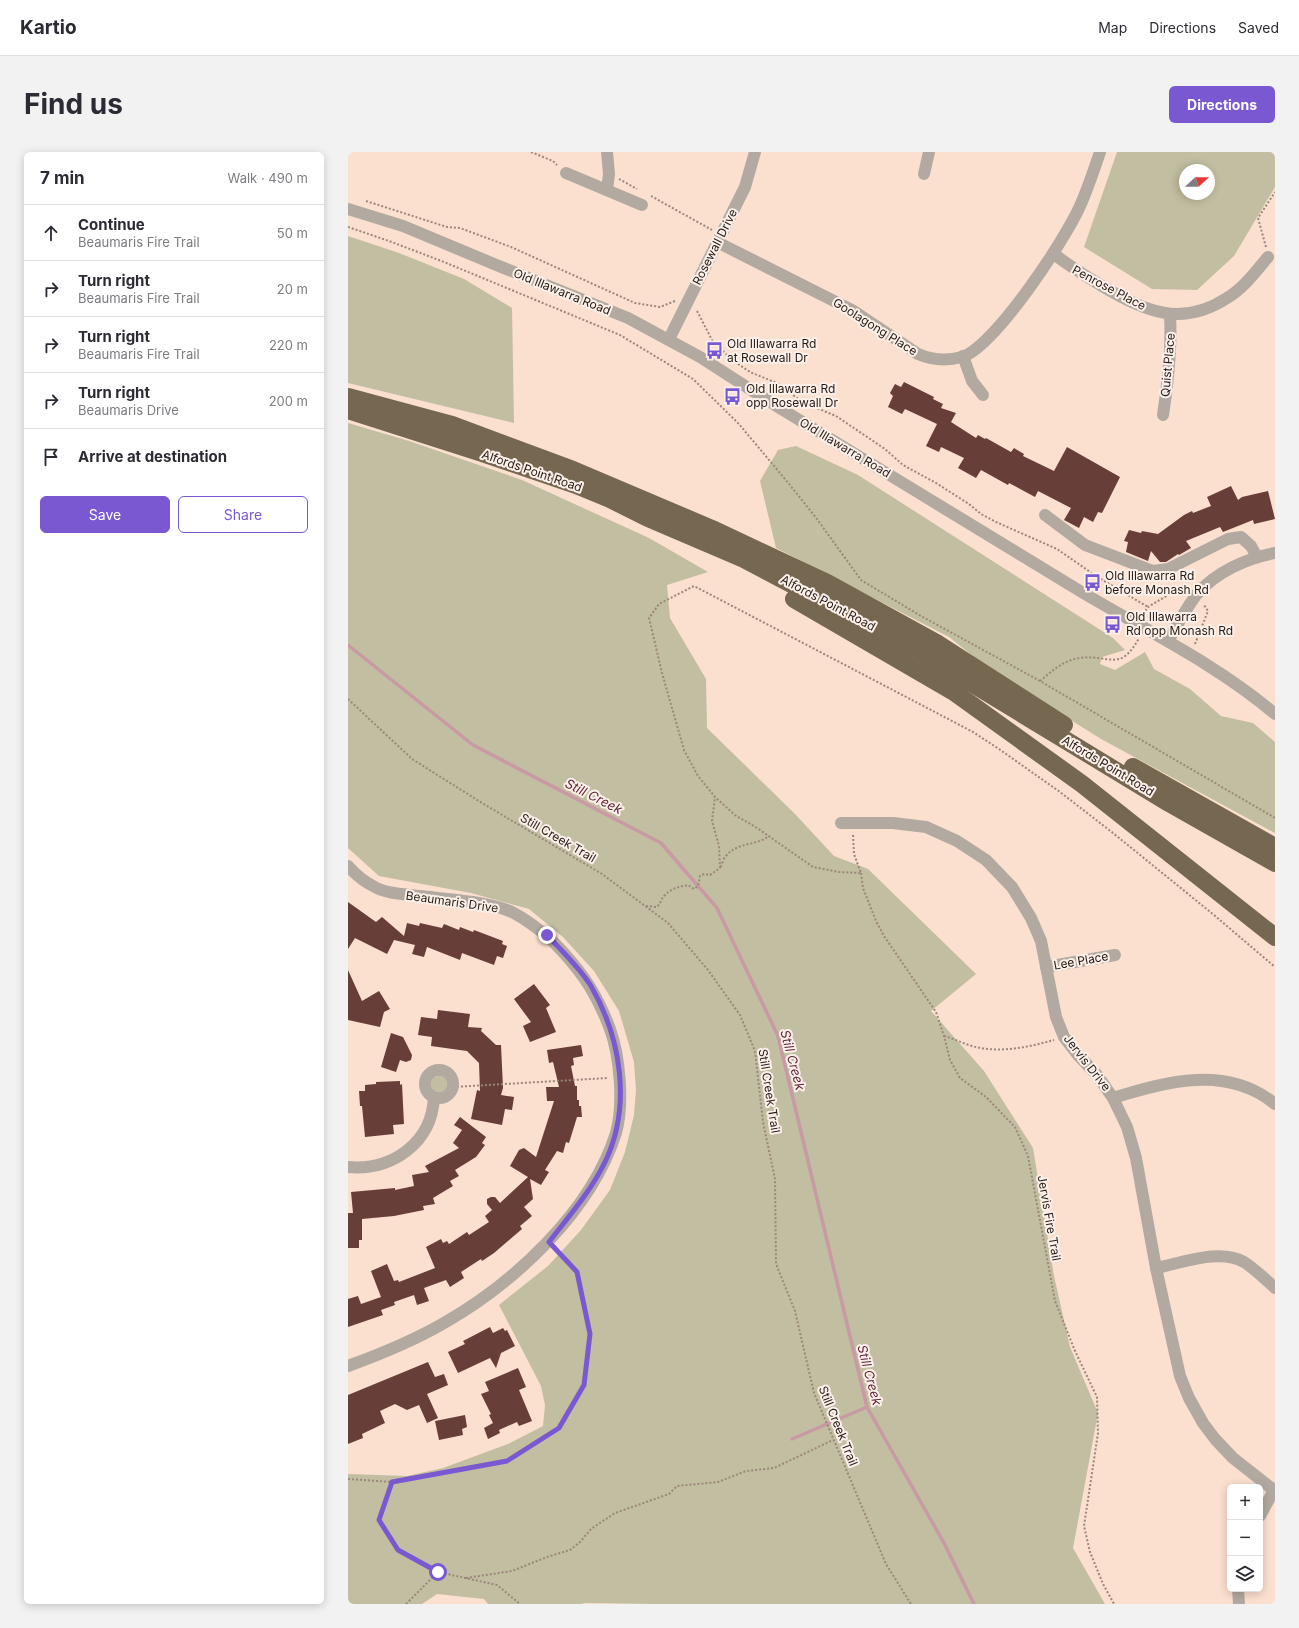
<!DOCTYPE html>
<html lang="en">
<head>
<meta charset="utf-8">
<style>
	body { margin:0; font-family:Inter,sans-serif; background:#f2f2f3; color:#2b2b33 }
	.controls { position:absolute; right:12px; bottom:12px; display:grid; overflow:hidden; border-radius:6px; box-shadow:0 2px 10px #0003 }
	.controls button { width:36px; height:36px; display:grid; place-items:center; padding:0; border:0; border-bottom:1px solid #e1e1e2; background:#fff; color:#2b2b33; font:20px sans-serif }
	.compass { position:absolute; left:831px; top:12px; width:36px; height:36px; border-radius:50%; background:#fff; box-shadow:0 2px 10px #0003; rotate:69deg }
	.stop { position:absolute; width:12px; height:12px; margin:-9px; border:3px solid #7958d2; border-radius:50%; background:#fff }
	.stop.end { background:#7958d2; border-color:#fff; box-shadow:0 1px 4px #0008 }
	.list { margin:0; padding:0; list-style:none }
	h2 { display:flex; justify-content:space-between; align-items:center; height:52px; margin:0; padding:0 16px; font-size:17px }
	h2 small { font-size:13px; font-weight:400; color:#7c7c81 }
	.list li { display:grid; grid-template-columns:26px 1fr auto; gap:12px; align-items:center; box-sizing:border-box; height:56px; padding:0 16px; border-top:1px solid #e1e1e2 }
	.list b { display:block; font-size:15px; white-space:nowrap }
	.list p { margin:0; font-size:13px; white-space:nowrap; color:#7c7c81 }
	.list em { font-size:13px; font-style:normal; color:#7c7c81 }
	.actions { display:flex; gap:8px; padding:12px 16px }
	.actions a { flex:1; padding:9px 0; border:1px solid #7958d2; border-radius:6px; text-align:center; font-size:14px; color:#7958d2 }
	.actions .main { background:#7958d2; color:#fff }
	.icon { flex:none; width:22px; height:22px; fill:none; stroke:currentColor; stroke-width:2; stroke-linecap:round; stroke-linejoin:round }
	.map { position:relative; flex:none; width:927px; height:1452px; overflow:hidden; border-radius:6px }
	header { display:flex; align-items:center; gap:24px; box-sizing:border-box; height:56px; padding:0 20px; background:#fff; border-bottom:1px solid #e1e1e2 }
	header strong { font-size:19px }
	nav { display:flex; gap:22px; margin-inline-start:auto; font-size:14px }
	.intro { display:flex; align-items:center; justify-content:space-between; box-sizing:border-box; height:96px; padding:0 24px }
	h1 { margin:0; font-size:28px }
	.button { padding:10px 18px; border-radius:6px; background:#7958d2; color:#fff; font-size:14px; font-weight:700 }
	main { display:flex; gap:24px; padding:0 24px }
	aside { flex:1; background:#fff; border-radius:6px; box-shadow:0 2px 10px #0003 }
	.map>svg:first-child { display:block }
</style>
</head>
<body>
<header>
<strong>Kartio</strong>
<nav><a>Map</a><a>Directions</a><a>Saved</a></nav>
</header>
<div class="intro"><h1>Find us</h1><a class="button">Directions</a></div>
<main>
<aside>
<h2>7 min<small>Walk · 490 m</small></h2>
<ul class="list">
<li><svg class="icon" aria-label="ahead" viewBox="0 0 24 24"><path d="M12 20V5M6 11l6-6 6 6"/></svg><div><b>Continue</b><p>Beaumaris Fire Trail</p></div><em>50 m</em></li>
<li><svg class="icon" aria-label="right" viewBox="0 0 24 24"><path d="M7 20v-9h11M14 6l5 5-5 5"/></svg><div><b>Turn right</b><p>Beaumaris Fire Trail</p></div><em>20 m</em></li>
<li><svg class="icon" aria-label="right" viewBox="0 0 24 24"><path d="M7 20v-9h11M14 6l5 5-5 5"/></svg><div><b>Turn right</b><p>Beaumaris Fire Trail</p></div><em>220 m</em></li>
<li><svg class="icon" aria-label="right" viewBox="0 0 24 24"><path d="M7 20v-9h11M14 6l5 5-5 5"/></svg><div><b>Turn right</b><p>Beaumaris Drive</p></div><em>200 m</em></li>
<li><svg class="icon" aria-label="arrive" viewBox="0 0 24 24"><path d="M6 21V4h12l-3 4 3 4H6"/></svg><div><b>Arrive at destination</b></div></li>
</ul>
<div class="actions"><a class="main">Save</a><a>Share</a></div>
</aside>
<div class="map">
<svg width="927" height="1452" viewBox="0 0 927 1452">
	<rect width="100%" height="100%" fill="#fbdfcf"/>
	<!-- green -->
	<g fill="#c2bea1" fill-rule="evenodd">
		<path d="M 769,0 L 927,0 L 927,35 L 886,104 L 849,138 L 804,137 L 736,95 ZM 837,18 L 861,18 L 861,42 L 837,42 Z"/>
		<polygon points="0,84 51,101 116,127 164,156 166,271 0,231"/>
		<polygon points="0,271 61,289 174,328 301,386 360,420 319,433 322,466 358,527 359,576 447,662 486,704 520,717 628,822 583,859 636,919 685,996 706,1124 722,1195 750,1261 725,1396 757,1452 307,1452 237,1451 233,1452 140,1452 136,1447 89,1442 74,1452 0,1452 0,1322 59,1324 95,1316 160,1292 195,1274 197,1253 193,1234 151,1153 200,1114 233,1078 262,1038 277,1000 286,963 288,938 286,910 271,859 246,819 215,785 181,757 123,741 31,724 0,696"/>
		<polygon points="448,294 510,323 765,486 777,498 754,505 752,512 767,518 797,500 806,517 842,537 873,564 905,571 927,590 927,681 753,587 640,516 601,485 428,396 412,329 430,298"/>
		<circle cx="91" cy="932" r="8"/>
	</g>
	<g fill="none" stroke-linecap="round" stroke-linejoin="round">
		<!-- stream -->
		<g stroke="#c999a4" stroke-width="3.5">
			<polyline points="0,493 125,593 313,691 369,756 430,884 519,1255 596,1391 626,1452"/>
			<polyline points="444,1287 519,1255"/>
		</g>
	</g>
	<!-- building -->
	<g fill="#673e38">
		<polygon points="556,230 586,245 585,247 595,252 593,256 608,261 603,270 628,286 630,283 637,287 638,286 663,300 666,296 676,302 675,304 706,319 719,295 772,325 754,361 750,360 745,370 736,365 731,376 716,368 723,356 690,339 687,345 661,331 660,333 633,318 628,326 610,316 616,306 593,295 591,300 578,294 589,272 557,257 554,262 540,255 545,244 542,241 547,232 553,235"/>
		<polygon points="883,334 890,348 894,345 920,339 927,367 906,372 905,368 875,380 872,375 838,389 843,396 831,403 830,402 818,410 812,410 803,399 800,409 778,400 780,390 776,389 781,378 793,381 794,379 810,382 836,363 844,359 845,361 863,354 859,345"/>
		<polygon points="0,750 28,770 34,765 56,784 59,771 71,774 72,771 94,776 96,772 111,778 112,775 125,780 126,778 155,789 154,792 159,794 155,806 149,804 146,813 114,801 112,808 79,795 76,805 64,802 67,793 46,788 39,802 7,786 0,797"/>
		<polygon points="0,818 14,849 31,839 42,857 36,860 32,875 0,868"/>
		<polygon points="186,832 202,853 198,856 208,880 182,890 175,874 183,870 166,847"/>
		<polygon points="90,858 122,862 120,875 134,876 133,879 148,893 153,893 155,936 153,943 166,945 164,958 157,957 154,973 123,967 129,938 132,939 131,911 119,899 83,894 84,885 70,883 73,865 89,867"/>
		<polygon points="43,881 55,885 64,903 63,908 58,910 52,908 48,920 33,915"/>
		<polygon points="233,893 235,904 225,906 226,913 223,914 227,934 229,934 229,948 231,948 231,954 233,954 234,965 229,965 221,991 218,990 215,1001 209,999 197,1018 201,1020 193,1033 182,1027 185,1047 176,1055 184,1064 172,1074 174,1077 146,1101 134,1109 133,1107 113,1120 116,1126 102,1135 98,1128 76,1136 81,1149 69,1153 66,1143 46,1150 47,1153 33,1158 35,1163 0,1175 0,1147 10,1144 13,1152 33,1145 23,1119 39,1112 46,1129 50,1128 51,1130 87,1116 78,1095 93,1087 95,1091 99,1089 101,1092 119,1080 121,1083 141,1070 137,1064 144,1058 139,1052 139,1047 143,1045 147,1045 152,1051 180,1025 162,1014 171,998 176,996 188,1005 206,949 199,949 198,935 211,935 205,910 201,911 199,898"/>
		<polygon points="52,929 52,933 54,932 56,972 45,973 46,982 17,985 14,954 12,954 11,939 17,939 17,933 28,932 28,930"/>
		<polygon points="112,965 138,985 134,991 137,993 128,1005 107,1018 111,1024 102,1029 105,1034 85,1046 87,1052 75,1054 76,1058 46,1064 14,1067 14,1088 11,1088 11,1096 0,1096 0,1061 5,1061 3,1040 47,1036 47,1038 66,1034 64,1023 81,1020 77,1014 111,996 105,991 114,978 106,973"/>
		<polygon points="142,1175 145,1181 155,1176 157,1179 159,1178 167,1194 153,1201 148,1216 142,1206 110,1221 100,1200 117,1192 115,1189"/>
		<polygon points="80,1210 87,1225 96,1222 100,1233 79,1242 90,1266 79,1271 71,1253 59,1258 47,1252 32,1259 37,1271 14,1282 15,1286 0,1292 0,1243"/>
		<polygon points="170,1216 178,1235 171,1238 184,1269 171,1274 169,1270 151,1278 152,1281 140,1287 136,1276 145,1271 141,1263 143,1262 133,1242 141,1239 137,1230"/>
		<polygon points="117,1263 119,1275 114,1277 115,1283 91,1288 87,1269"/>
	</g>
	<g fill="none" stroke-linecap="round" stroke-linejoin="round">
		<!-- path -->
		<g stroke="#9a877b" stroke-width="2" stroke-dasharray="2 2" stroke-linecap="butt">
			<polyline points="183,0 205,9 209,13"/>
			<polyline points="271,27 289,37"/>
			<polyline points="303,44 364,78"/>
			<polyline points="18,49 99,75 112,76 163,95 287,151 312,155 327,149"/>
			<polyline points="0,75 41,89 96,110 272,183 345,227 390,271 437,327 469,367 513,428 573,464 692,529 927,666"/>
			<polyline points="918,95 910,66 927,40"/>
			<polyline points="349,159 364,188 384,208 402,220 431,232 454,250 488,264 537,297 555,313 588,331 621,352 633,362 648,370 709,397 748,424 800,455"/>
			<polyline points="795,462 800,455 835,434 838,436"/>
			<polyline points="847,492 860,459 856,453"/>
			<path d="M 692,529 C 704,519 716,508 732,506 C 762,502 772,521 791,486"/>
			<polyline points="0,547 64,607 134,651 254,722 320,771 360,818 392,863 407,899 415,970 427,1027 428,1112 447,1159 466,1241 538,1412 563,1452"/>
			<polyline points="505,683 506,702 513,721 491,720 465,715 409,676 387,663 367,645 350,624 336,598 314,521 301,466 311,452 346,434 585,559 625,580 651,597 712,640 765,681 866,763 927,815"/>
			<path d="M 373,715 C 374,712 375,707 378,704 C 389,690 408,694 421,684"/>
			<polyline points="513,721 515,736 528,769 536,784 588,860 596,884 602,908 612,926 638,945 667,975 680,1004 707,1149 727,1199 749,1245 750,1281 736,1374 742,1400 755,1432 766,1452"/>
			<path d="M 298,754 L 309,755 C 313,751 313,747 316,744 C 323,736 331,735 340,733 L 346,737 L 350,734 L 352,724 L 356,722 L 362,723 L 372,716 L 371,694 L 364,669 L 367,645"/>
			<path d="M 596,884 C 607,887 618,893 628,895 C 654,901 681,895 706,888"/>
			<polyline points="105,935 260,926"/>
			<polyline points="0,1327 44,1330 159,1309 211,1276 236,1233 242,1182 229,1120 209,1098"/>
			<polyline points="44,1330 31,1368 50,1398 90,1420"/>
			<polyline points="118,1426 164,1419 199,1405 222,1398 232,1390 243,1377 267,1361 321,1342 329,1334 370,1330 398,1319 426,1316 485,1288"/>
			<polyline points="58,1452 90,1420 149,1433 172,1452"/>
		</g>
		<!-- minor -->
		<g stroke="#b2aaa0" stroke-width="12">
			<polyline points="218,21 294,53"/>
			<polyline points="576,22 581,0"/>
			<polyline points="259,38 261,22 259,0"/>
			<path d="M 0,57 L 55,74 L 146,112 L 280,166 L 352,205 L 430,255 C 531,316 631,378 732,439 C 797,478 870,513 927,562"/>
			<path d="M 369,90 L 504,158 L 570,202 C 584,208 599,209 614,205 C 647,194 717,88 732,54 C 740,36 746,18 752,0"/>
			<path d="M 706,102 C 721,114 738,124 754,134 C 797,159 833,176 879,146 C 896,136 908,119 920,105"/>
			<polyline points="321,187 397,35 407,0"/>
			<polyline points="615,204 624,229 635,243"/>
			<path d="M 815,263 C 820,230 824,196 822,163"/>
			<polyline points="697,363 737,393 805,419 820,417 880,387 893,385 903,394 909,405"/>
			<path d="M 820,489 C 829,474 838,456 849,442 C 868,420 899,406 927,401"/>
			<polyline points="493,671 545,671 578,675 609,689 638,708 664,735 683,766 693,789 708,865 716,885 730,903 749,923 765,946 779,975 788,1006 808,1116 832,1224 841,1246 855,1271 867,1287 885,1306 927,1339"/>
			<path d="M 0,714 C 7,722 15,729 25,734 C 38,742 57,742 72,744 C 99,747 134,749 159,758 C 171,762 187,775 197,782 C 203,787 208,793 214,799 C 237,824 250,845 262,877 C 272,905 276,952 268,981 C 243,1060 166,1131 96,1171 C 65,1189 33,1202 0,1214"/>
			<polyline points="698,815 767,803"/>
			<circle cx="91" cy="932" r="14"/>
			<path d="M 765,946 C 819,929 879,913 927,952"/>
			<path d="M 0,1015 C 44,1019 84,991 86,945"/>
			<path d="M 808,1116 C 834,1111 872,1096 896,1110 C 907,1117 917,1127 927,1136"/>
			<polyline points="912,1364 926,1338"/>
			<polyline points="890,1437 891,1452"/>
		</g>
		<!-- highway -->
		<g stroke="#766751" stroke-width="18">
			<polyline points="0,245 104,273 225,318 364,377 479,431 590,492 716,573"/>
			<polyline points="0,258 134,301 228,333 262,347 300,366 396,407 569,498 821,651 927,711"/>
			<polyline points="446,447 606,540 734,632 927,785"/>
			<polyline points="785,615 927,695"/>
		</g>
	</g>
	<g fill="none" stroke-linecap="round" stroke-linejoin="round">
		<!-- route -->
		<path stroke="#7958d2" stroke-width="5" d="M 90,1420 L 50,1398 L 31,1368 L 44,1330 L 159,1309 L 211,1276 L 236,1233 L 242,1182 L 229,1120 L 201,1090 C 221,1064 243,1039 257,1010 C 284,954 273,886 243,834 C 232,816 214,799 199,783"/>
	</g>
	<!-- icons -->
	<defs>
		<symbol id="bus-bare" viewBox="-9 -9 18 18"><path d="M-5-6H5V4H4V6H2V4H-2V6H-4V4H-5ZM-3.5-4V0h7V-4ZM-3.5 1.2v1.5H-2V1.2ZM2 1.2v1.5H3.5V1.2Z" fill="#7958d2" stroke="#fcf0ea" stroke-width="2.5" paint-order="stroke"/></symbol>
	</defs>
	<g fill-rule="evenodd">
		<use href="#bus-bare" x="354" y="186" width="25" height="25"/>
		<use href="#bus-bare" x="372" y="232" width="25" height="25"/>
		<use href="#bus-bare" x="732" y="418" width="25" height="25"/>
		<use href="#bus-bare" x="752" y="460" width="25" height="25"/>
	</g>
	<g text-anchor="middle" stroke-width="4" stroke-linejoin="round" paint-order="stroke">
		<!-- street labels -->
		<g font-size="12" fill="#261c16" stroke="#fcf0ea">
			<text transform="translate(367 95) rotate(-63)" y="4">Rosewall Drive</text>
			<text transform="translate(761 136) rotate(28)" y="4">Penrose Place</text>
			<text transform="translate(214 140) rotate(22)" y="4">Old Illawarra Road</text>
			<text transform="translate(527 175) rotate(32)" y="4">Goolagong Place</text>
			<text transform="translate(820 213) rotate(-85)" y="4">Quist Place</text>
			<text transform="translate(497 296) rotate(31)" y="4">Old Illawarra Road</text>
			<text transform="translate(184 319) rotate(19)" y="4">Alfords Point Road</text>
			<text transform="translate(480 451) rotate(28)" y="4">Alfords Point Road</text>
			<text transform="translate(760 614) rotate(31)" y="4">Alfords Point Road</text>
			<text transform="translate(210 686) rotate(30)" y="4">Still Creek Trail</text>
			<text transform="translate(104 750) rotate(8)" y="4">Beaumaris Drive</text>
			<text transform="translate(733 809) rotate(-10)" y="4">Lee Place</text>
			<text transform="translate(739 911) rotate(52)" y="4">Jervis Drive</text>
			<text transform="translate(421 939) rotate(81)" y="4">Still Creek Trail</text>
			<text transform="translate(701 1066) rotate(80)" y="4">Jervis Fire Trail</text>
			<text transform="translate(490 1274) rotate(68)" y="4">Still Creek Trail</text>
		</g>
		<!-- poi labels -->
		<g font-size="12" fill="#261c16" stroke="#fcf0ea" text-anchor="start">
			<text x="379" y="196">Old Illawarra Rd<tspan x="379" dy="14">at Rosewall Dr</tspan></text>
			<text x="398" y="241">Old Illawarra Rd<tspan x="398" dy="14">opp Rosewall Dr</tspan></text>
			<text x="757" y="428">Old Illawarra Rd<tspan x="757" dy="14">before Monash Rd</tspan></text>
			<text x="778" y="469">Old Illawarra<tspan x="778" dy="14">Rd opp Monash Rd</tspan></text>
		</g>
		<!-- water labels -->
		<g font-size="13" font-style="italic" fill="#5a1f31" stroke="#fcf0ea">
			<text transform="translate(246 644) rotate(27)" y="5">Still Creek</text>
			<text transform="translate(445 908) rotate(75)" y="5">Still Creek</text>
			<text transform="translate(522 1223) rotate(75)" y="5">Still Creek</text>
		</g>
	</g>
</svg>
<div class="controls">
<button>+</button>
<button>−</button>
<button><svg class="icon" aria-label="layers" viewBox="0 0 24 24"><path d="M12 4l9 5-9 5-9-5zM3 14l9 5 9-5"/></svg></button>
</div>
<svg class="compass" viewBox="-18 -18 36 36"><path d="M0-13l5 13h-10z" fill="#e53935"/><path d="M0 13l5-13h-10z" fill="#7c7c81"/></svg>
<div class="stop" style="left:90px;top:1420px"></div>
<div class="stop end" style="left:199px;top:783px"></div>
</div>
</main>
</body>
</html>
